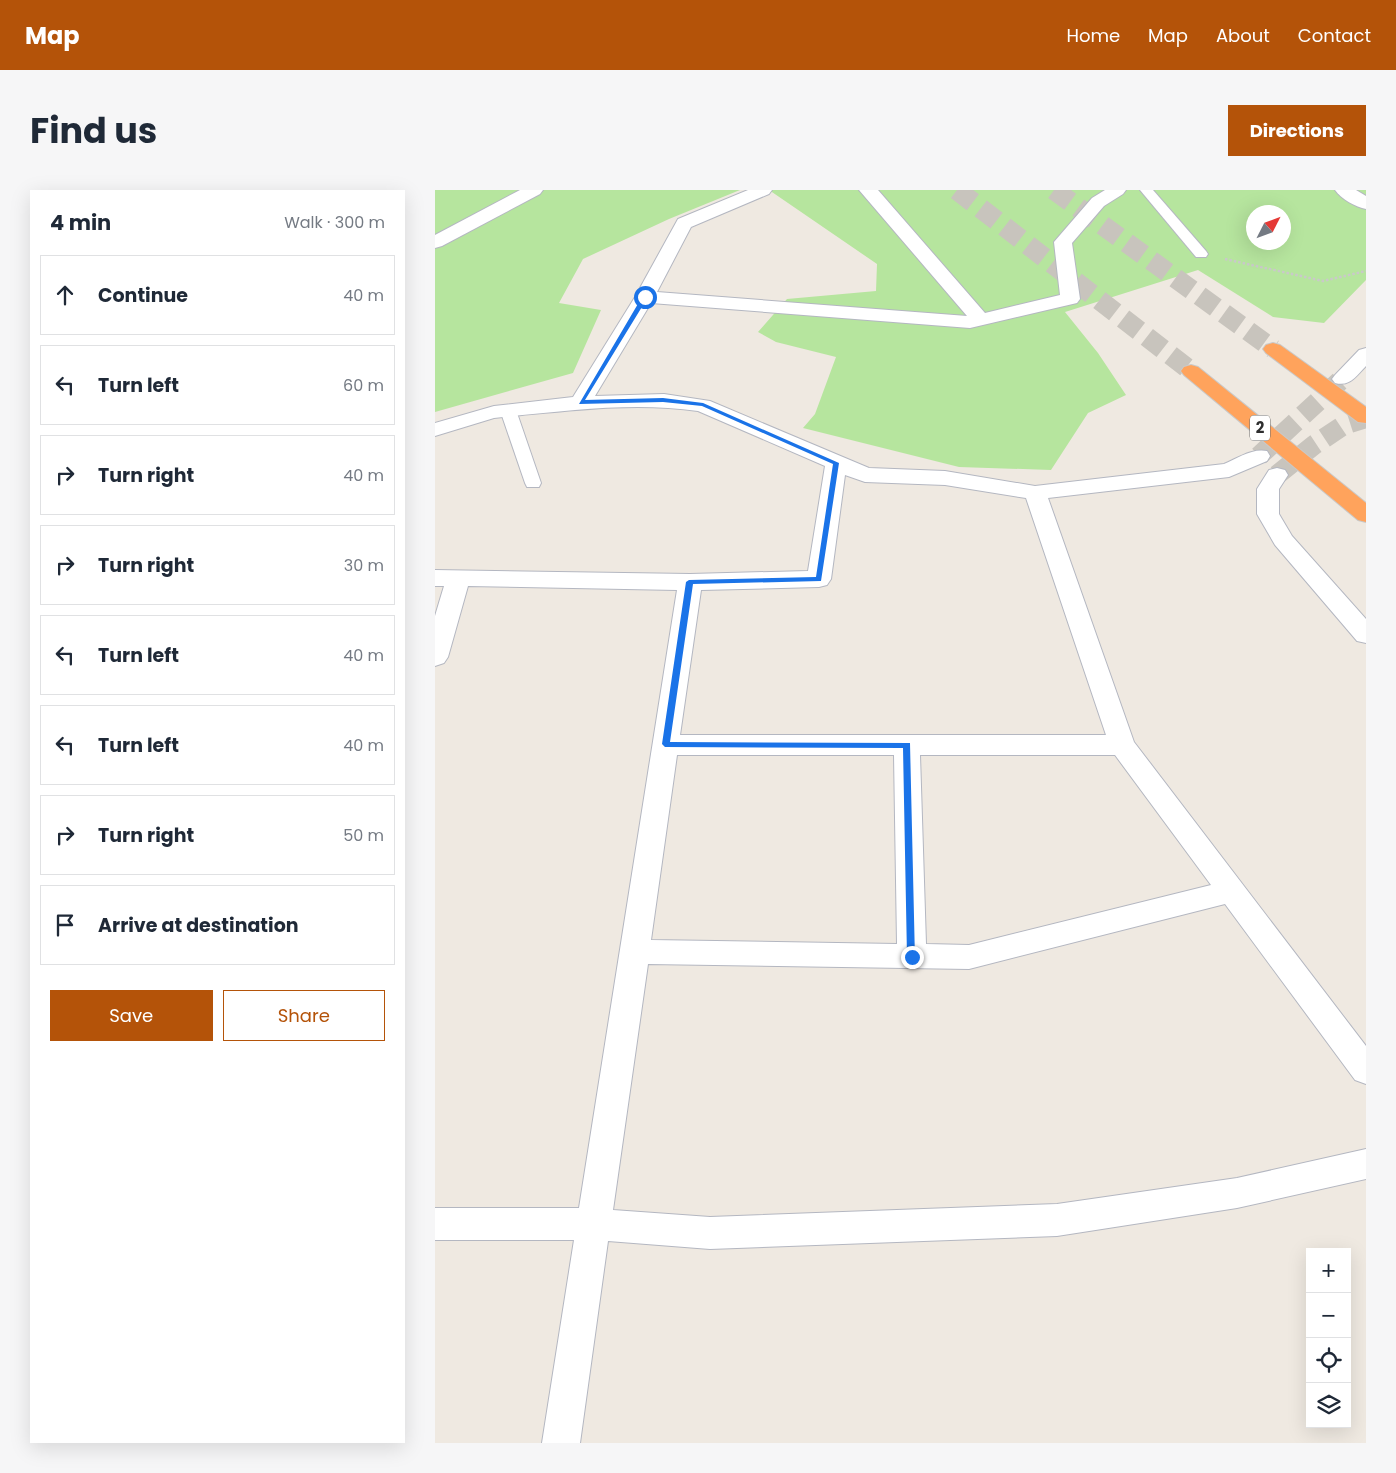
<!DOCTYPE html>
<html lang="en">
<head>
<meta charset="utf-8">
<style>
	body { margin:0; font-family:Poppins,sans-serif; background:#f6f6f7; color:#1f2937 }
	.controls { position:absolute; right:15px; bottom:15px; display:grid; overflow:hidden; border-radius:0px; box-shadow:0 5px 20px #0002 }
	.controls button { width:45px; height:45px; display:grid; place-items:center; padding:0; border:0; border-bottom:1px solid #e0e1e3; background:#fff; color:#1f2937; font:25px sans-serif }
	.compass { position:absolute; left:811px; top:15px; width:45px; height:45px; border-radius:50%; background:#fff; box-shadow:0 5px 20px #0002; rotate:48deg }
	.stop { position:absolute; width:15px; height:15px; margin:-11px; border:4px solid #1a73e8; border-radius:50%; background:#fff }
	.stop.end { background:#1a73e8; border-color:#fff; box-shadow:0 1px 5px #0008 }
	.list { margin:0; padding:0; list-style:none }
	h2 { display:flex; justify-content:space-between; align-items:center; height:65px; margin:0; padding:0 20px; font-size:21px }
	h2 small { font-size:16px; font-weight:400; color:#747a83 }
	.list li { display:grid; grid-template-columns:32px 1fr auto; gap:15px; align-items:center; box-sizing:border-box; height:80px; margin:0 10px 10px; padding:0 10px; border:1px solid #e0e1e3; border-radius:0px }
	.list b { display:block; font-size:19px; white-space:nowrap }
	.list em { font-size:16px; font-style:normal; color:#747a83 }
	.actions { display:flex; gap:10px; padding:15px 20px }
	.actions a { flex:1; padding:11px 0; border:1px solid #b45309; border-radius:0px; text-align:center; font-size:18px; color:#b45309 }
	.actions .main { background:#b45309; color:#fff }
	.icon { flex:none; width:28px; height:28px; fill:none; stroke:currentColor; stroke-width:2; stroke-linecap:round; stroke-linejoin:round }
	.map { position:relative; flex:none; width:931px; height:1253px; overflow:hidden; border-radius:0px }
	header { display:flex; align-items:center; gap:30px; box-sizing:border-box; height:70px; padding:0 25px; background:#b45309; color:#fff }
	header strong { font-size:24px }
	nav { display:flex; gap:28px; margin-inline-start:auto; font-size:18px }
	.intro { display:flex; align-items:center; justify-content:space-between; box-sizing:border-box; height:120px; padding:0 30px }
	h1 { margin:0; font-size:35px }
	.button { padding:12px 22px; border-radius:0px; background:#b45309; color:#fff; font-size:18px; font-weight:700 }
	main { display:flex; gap:30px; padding:0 30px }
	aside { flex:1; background:#fff; border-radius:0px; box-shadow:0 5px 20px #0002 }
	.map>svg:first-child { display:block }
</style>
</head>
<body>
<header>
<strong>Map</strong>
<nav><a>Home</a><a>Map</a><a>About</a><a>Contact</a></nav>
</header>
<div class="intro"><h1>Find us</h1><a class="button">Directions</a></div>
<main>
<aside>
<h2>4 min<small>Walk · 300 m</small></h2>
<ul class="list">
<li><svg class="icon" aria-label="ahead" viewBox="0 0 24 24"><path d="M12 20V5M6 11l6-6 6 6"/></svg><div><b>Continue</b></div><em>40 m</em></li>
<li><svg class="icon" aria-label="left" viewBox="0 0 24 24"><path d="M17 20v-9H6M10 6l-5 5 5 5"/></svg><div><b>Turn left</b></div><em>60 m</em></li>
<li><svg class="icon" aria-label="right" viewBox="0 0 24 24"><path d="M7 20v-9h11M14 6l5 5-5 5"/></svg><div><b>Turn right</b></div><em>40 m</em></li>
<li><svg class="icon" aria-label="right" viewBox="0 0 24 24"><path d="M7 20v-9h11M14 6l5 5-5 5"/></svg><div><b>Turn right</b></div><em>30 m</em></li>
<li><svg class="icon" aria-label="left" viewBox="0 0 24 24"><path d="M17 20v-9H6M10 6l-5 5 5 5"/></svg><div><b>Turn left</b></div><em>40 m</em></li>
<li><svg class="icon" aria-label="left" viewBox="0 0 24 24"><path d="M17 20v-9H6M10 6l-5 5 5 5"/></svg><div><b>Turn left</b></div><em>40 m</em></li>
<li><svg class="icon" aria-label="right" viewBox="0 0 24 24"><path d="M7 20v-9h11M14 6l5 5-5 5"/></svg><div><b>Turn right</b></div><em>50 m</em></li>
<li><svg class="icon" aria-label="arrive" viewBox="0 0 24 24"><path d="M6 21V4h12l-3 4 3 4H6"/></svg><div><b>Arrive at destination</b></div></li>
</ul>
<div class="actions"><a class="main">Save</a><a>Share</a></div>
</aside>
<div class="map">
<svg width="931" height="1253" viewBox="0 0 931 1253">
	<rect width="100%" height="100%" fill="#efe9e1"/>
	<!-- green -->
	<g fill="#b6e59e" fill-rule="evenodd">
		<polygon points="0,0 305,0 234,29 148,69 124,113 166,120 138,183 0,222"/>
		<path d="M 334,0 L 931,0 L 931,90 L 889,133 L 838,127 L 763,80 L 630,122 L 663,163 L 691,205 L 653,223 L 616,280 L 524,277 L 368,238 L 380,224 L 401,167 L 341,152 L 323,142 L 352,109 L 441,101 L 442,74 ZM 818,22 L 848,22 L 848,52 L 818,52 Z"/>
	</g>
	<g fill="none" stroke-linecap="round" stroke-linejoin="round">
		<!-- street-tunnel -->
		<g stroke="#c8c4bd" stroke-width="20" stroke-dasharray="20 10" stroke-linecap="butt">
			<polyline points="824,266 907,189"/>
			<polyline points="842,285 879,255 909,235 931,228"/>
		</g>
		<!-- highway-tunnel -->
		<g stroke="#c8c4bd" stroke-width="20" stroke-dasharray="20 10" stroke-linecap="butt">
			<polyline points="522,0 756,181"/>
			<polyline points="619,0 838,159"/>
		</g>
		<defs>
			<g id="lane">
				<polygon points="705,0 718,0 771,61 773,64 771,67 761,67"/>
				<polygon points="73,215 78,217 81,220 106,293 104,297 92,297 90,293 65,220 68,217"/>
			</g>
			<g id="street">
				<polygon points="85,0 108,0 105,4 7,56 0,58 0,45"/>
				<path d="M 313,0 L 337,0 L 334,4 L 256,37 L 222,102 L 532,126 L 424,0 L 443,0 L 550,123 L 625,105 L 619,52 L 657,8 L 670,0 L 691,0 L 688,4 L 669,16 L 637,53 L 645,109 L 642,113 L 535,138 L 216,113 L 160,206 L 229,204 L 275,211 L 434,278 L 510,281 L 600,296 L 789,274 C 803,268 817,258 832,261 L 835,266 L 832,271 L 794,287 L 613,308 L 699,552 L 931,856 L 931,894 L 920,890 L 790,714 L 534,779 L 213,774 L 178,1020 L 275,1027 L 622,1014 L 802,988 L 931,959 L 931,989 L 802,1018 L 622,1046 L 275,1059 L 173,1051 L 145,1253 L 107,1253 L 139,1050 L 0,1050 L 0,1018 L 144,1018 L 242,400 L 33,396 L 13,467 L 9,473 L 0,476 L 0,426 L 9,396 L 0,396 L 0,380 L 255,384 L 373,381 L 390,276 L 263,221 C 201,212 139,220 77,226 L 59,228 L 0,246 L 0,233 L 59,216 L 138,207 L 200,107 L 243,29 ZM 410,285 L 430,292 L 510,295 L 591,308 L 671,545 L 245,545 L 266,400 L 384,397 L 392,395 L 396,389 ZM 242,565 L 459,565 L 462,754 L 216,750 ZM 485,565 L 680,565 L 776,695 L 534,755 L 491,754 Z"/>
				<path d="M 900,0 L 921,0 L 931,6 L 931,19 C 921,17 906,9 900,0 Z"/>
				<path d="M 931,158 L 931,176 C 921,186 915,197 900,193 L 897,189 L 900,185 L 924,160 Z"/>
				<polygon points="842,278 850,280 853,285 844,299 844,324 857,346 931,429 931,453 922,451 840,355 822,324 822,299 834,280"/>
			</g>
			<g id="highway">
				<polygon points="838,153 845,155 931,217 931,233 923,232 831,163 828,159 831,155"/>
				<polygon points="756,175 763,177 931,313 931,332 923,330 749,185 746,181 749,177"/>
			</g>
		</defs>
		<!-- lane casing -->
		<use href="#lane" stroke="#b4b7c1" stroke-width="2"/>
		<!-- street casing -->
		<use href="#street" stroke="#b4b7c1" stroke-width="2"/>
		<!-- highway casing -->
		<use href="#highway" stroke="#c9c9c9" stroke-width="2"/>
		<!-- path -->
		<polyline stroke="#c9c9c9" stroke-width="2.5" stroke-dasharray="2.5 2" stroke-linecap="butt" points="790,69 888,91 931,81"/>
		<!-- lane -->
		<use href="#lane" fill="#fff" fill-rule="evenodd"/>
		<!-- street -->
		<use href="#street" fill="#fff" fill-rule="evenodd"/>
		<!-- highway -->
		<use href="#highway" fill="#ffa35c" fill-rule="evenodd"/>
	</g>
	<!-- route -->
	<polygon fill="#1a73e8" points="210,105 213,107 150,210 228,208 268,213 404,273 386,391 258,394 235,552 475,553 480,770 474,770 472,767 468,558 230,557 227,554 251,392 254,390 381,387 398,274 267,216 228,212 144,214 207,107"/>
	<g text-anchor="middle" stroke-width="4" stroke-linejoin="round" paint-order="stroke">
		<!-- shield labels -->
		<rect fill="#fff" stroke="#6d6d6d" stroke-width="1" x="815" y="225.5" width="20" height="25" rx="4"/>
		<g font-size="15" font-weight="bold" fill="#2e2e2e">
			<text x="825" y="243">2</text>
		</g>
	</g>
</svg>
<div class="controls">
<button>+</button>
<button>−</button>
<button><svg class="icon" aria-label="locate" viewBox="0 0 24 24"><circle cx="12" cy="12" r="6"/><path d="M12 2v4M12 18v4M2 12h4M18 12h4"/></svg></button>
<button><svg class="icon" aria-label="layers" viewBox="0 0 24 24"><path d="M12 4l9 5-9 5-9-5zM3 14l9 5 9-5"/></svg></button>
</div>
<svg class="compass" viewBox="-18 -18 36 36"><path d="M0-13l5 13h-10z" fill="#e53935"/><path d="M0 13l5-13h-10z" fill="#747a83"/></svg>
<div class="stop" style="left:210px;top:107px"></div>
<div class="stop end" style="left:477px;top:767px"></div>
</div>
</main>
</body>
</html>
